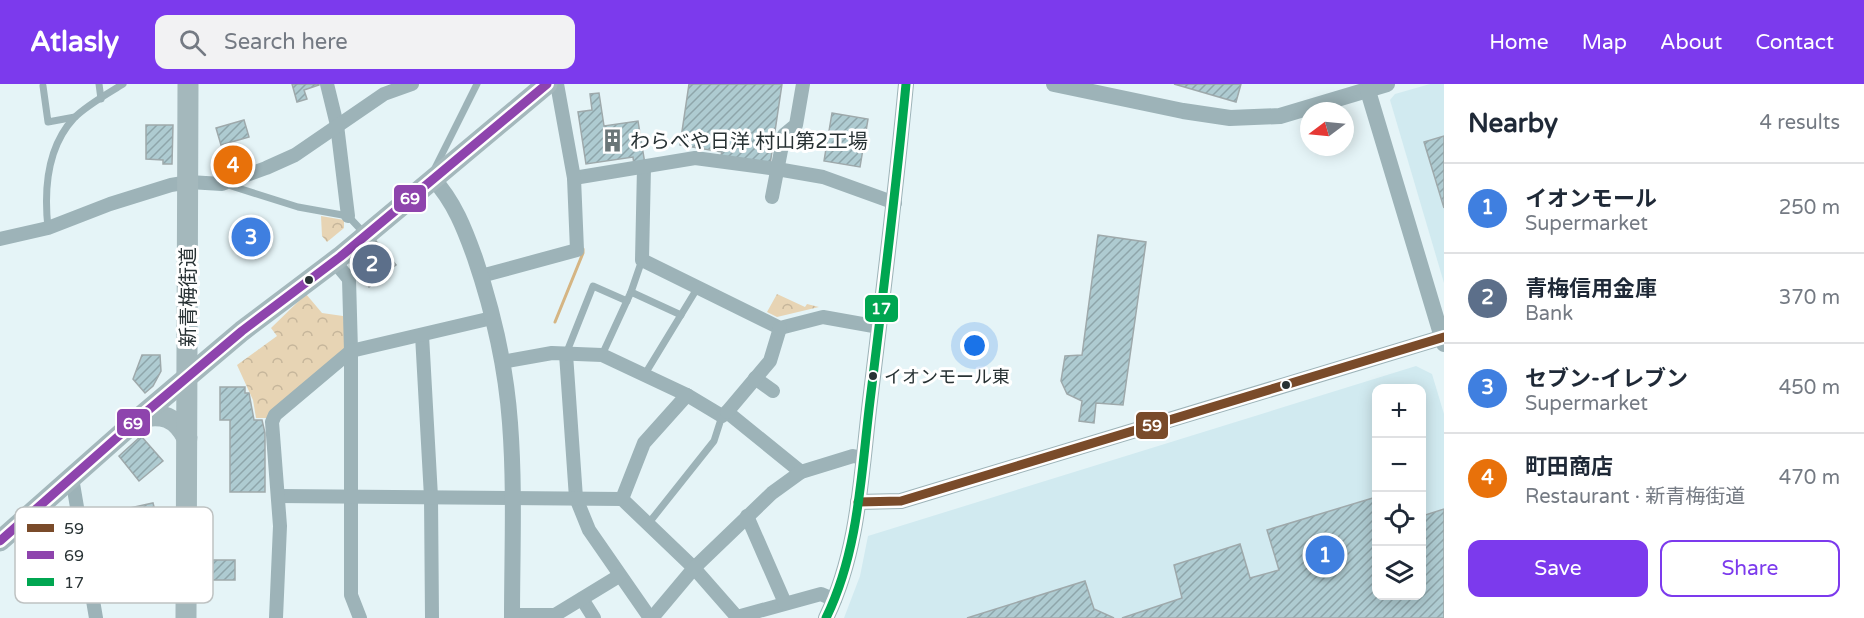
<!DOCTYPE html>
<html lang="en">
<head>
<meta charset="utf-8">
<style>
	body { margin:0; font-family:"Varela Round","Noto Sans JP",sans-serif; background:#f2f2f3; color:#1f2937 }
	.controls { position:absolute; right:18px; bottom:18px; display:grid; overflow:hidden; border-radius:12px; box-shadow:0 3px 15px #0003 }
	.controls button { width:54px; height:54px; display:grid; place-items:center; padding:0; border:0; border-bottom:2px solid #e0e1e3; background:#fff; color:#1f2937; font:30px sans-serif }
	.compass { position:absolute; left:1300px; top:18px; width:54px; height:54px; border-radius:50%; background:#fff; box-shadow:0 3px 15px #0003; rotate:254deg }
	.you { position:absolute; left:975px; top:262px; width:21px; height:21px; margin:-15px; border:4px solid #fff; border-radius:50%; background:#1a73e8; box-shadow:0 0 0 9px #1a73e833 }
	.badge { display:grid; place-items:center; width:39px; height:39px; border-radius:50%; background:#7c3aed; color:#fff; font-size:20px; font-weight:700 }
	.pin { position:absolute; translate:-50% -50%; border:3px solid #fff; box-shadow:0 2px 6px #0006 }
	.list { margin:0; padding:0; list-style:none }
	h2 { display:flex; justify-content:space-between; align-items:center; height:78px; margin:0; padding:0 24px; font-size:26px }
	h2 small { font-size:20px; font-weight:400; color:#747a83 }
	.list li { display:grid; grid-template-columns:39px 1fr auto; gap:18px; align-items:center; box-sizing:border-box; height:90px; padding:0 24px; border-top:2px solid #e0e1e3 }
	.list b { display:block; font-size:22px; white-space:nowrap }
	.list p { margin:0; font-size:20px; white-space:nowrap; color:#747a83 }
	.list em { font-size:20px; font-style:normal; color:#747a83 }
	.actions { display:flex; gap:12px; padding:18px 24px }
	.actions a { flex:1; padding:14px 0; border:2px solid #7c3aed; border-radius:12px; text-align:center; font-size:21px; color:#7c3aed }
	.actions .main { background:#7c3aed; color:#fff }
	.icon { flex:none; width:33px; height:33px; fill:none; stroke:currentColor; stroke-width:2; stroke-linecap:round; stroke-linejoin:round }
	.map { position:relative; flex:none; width:1444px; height:534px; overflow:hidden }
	header { display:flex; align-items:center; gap:36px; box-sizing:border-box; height:84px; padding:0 30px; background:#7c3aed; color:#fff }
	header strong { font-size:28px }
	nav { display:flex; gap:33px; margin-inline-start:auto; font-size:21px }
	.search { width:420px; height:54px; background:#f2f2f3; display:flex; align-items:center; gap:15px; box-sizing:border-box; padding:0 21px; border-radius:12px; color:#747a83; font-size:22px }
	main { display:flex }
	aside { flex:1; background:#fff }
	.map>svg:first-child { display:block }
</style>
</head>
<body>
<header>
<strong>Atlasly</strong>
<div class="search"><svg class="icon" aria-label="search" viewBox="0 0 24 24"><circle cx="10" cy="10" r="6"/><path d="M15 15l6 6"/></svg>Search here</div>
<nav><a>Home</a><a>Map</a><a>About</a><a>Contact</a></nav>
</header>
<main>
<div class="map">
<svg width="1444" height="534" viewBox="0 0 1444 534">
	<defs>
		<pattern id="park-crowns" width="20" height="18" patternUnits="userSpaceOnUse" patternTransform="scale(1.5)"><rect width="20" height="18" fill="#e7d4b4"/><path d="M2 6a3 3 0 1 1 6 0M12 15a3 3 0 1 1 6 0" fill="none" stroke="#c6b69b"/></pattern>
		<pattern id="building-hatch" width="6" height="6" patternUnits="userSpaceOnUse" patternTransform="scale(1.5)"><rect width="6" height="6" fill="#aecbd1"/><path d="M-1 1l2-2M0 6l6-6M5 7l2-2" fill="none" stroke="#8ea5aa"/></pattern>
	</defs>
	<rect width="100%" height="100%" fill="#e5f4f7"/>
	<!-- built -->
	<g fill="#d1eaf0" fill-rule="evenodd">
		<polygon points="1430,0 1444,0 1444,199 1390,16 1395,10"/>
		<path d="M 1416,282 L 1432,290 L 1444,330 L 1444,534 L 844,534 L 860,492 L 868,452 ZM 1376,304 L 1422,304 L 1422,512 L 1376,512 Z"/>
	</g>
	<!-- park -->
	<g fill="url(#park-crowns)">
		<polygon points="321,132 344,136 344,144 327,158 322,152"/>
		<polygon points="306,210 322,229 343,232 348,265 267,334 256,334 253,316 237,281 277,252 271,244"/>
		<polygon points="777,210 805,223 807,220 819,223 777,233 767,228"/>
	</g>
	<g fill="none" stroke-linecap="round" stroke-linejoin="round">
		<!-- stream -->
		<polyline stroke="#d5b583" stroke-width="3" points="555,238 583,169 583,165"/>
	</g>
	<!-- building -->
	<g fill="url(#building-hatch)" stroke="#9ea9ab" stroke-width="1.5">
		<polygon points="292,0 319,0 319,1 304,6 307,15 297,18"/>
		<polygon points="689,0 782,0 770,81 720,74 722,68 680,61"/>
		<polygon points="1174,0 1241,0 1236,18"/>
		<polygon points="599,9 604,42 638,37 645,80 634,81 633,73 586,80 578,28 592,26 590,10"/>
		<polygon points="832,29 868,35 860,83 824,77"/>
		<polygon points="244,36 249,53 221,61 216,44"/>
		<polygon points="146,41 173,41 172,80 163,80 163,76 146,75"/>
		<polygon points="1444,52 1444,124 1424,58"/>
		<polygon points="236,72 240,87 220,93 215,78"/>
		<polygon points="242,136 261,137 260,170 242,170"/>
		<polygon points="1098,151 1146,158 1123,321 1096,319 1094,339 1079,337 1082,317 1067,310 1061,297 1065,272 1082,271"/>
		<polygon points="376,157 396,181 369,203 350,179"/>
		<polygon points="142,271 160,271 161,287 153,302 145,309 133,295"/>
		<polygon points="220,303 245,303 245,309 249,309 254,336 262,336 265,349 265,408 230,408 230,336 220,336"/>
		<polygon points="141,352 163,377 139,397 119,372"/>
		<polygon points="1376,413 1376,512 1422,512 1422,432 1444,425 1444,534 1122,534 1182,514 1174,481 1240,460 1250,494 1279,486 1267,446"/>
		<polygon points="153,419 157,434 129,440 125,425"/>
		<polygon points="213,476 235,476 235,496 212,496"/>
		<polygon points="1085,497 1094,525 1114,534 967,534"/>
	</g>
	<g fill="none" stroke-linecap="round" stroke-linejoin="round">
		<!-- service -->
		<g stroke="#9db3b8" stroke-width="7">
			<polyline points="99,0 101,15"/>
			<polyline points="43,2 48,38 75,33"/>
			<polyline points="434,86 477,0"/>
			<polyline points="225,100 298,123 348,132 364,149"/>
			<path d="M 48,144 C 44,107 47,63 74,34 C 87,21 107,10 123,0"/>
			<polyline points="631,208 681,231"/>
			<polyline points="566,270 593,202 627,217"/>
			<polyline points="602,271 631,208 642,176"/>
			<polyline points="645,290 698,203"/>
			<polyline points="648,440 714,357 722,332"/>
		</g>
		<!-- minor -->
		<g stroke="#9db3b8" stroke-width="14">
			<polyline points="327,0 337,41 348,132"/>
			<polyline points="644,83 642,176 780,244 823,233 879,243"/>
			<polyline points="574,94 695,74 777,85 823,93 895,119"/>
			<polyline points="772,113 784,51 796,41 803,0"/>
			<polyline points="0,155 48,144 110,120 171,101 189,98 222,100 266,84 295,71 384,10 412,0"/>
			<polyline points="334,177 349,195 351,267 351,511 360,534"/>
			<polyline points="481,192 577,166 574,94 557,0"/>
			<polyline points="422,251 431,413 432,534"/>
			<polyline points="566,270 576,414 589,446 650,534"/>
			<polyline points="502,278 552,269 602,271 687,311 722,332 727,328 801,388"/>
			<polyline points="755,294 773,307"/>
			<polyline points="727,328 770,277 780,244"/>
			<polyline points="72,394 96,534"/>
			<polyline points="278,412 622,415 694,484 737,533 821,510 835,516"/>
			<polyline points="622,415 644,359 687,311"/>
			<polyline points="747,432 785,519"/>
			<polyline points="582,515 594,534"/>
			<polyline points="512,531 555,531 619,492"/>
			<polyline points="276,534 280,442 272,338 275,331 351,267 492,234"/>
			<polyline points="652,534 694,484 772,409 801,388 853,372 863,374"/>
		</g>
		<!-- tertiary -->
		<g stroke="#9db3b8" stroke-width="16">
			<polyline points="1054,0 1183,27 1230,34 1280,32 1387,0"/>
			<polyline points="1368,7 1444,260"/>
			<path d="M 433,95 C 454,117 465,146 475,174 C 493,227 506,283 510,339 C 515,404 512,469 512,534"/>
			<polyline points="858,418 901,417 1444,253"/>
			<path d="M 826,534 C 859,467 861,390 870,317 C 883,211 896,106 906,0"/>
		</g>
		<!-- primary -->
		<g stroke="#a4b8bc" stroke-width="21">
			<path d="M 139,334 C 162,328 176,333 187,354"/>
			<polyline points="0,457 139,334 242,247 340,173 547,0"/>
			<polyline points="186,534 188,0"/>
		</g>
		<defs>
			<polyline id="bus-1" points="858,418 901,417 1444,253"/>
			<polyline id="bus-2" points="0,457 139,334 242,247 340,173 547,0"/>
			<path id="bus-3" d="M 826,534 C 859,467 861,390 870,317 C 883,211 896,106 906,0"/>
		</defs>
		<!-- bus-1 casing -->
		<use href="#bus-1" stroke="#fff" stroke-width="14"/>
		<!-- bus-2 casing -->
		<use href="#bus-2" stroke="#fff" stroke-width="14"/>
		<!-- bus-3 casing -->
		<use href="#bus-3" stroke="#fff" stroke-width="14"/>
		<!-- bus-1 -->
		<use href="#bus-1" stroke="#7a4b2a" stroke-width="9"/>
		<!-- bus-2 -->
		<use href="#bus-2" stroke="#8e44ad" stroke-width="9"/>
		<!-- bus-3 -->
		<use href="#bus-3" stroke="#00a651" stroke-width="9"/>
	</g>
	<!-- icons -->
	<defs>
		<symbol id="building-bare" viewBox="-9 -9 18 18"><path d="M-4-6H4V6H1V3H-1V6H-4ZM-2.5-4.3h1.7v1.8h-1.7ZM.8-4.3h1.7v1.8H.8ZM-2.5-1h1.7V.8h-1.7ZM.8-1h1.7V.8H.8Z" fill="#6a7678" stroke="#fff" stroke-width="2.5" paint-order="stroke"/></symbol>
	</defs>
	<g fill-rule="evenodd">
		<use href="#building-bare" x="596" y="40" width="33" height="33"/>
	</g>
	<!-- markers -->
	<g fill="#283234" stroke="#fff" stroke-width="2">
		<circle cx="309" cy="196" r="5"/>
		<circle cx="873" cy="292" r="5"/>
		<circle cx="1286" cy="301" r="5"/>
	</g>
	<g text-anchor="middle" stroke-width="6" stroke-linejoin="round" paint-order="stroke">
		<!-- bus labels -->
		<g font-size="18" fill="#283234" stroke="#fff" text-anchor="start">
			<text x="884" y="299">イオンモール東</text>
		</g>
		<!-- poi labels -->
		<g font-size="20" fill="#283234" stroke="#fff" text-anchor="start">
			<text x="630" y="64">わらべや日洋 村山第2工場</text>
		</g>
		<!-- street labels -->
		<g font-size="20" fill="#283234" stroke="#fff">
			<text transform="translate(188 213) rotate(-90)" y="7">新青梅街道</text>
		</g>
	</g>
	<!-- legend -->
	<rect x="15" y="423" width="198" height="96" rx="9" fill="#fff" stroke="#bec2c2" stroke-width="1.5"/>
	<rect x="27" y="440" width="27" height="8" fill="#7a4b2a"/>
	<rect x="27" y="467" width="27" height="8" fill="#8e44ad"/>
	<rect x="27" y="494" width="27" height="8" fill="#00a651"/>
	<g font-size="16" fill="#283234">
		<text x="64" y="450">59</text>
		<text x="64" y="477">69</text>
		<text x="64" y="504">17</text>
	</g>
	<g stroke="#fff" stroke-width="2">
		<rect x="393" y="100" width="34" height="29" rx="6" fill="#8e44ad"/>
		<rect x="864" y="210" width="35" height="29" rx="6" fill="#00a651"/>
		<rect x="116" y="324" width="35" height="29" rx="6" fill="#8e44ad"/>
		<rect x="1135" y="327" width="34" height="29" rx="6" fill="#7a4b2a"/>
	</g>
	<g font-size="16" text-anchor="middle" font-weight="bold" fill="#fff">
		<text x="410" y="120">69</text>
		<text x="881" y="230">17</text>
		<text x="133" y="345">69</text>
		<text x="1152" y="347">59</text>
	</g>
</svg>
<div class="controls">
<button>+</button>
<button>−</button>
<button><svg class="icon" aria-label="locate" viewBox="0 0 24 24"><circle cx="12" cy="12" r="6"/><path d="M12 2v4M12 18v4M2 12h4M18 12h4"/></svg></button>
<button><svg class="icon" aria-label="layers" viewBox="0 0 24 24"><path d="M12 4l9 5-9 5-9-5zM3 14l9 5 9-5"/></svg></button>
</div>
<svg class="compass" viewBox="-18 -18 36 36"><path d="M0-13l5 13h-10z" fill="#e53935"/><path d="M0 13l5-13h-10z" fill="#747a83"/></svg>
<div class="you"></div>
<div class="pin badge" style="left:1325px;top:471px;background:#3f7fe0">1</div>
<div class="pin badge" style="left:372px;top:180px;background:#5c6f8a">2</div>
<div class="pin badge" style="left:251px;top:153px;background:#3f7fe0">3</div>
<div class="pin badge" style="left:233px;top:81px;background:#e8710a">4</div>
</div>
<aside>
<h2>Nearby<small>4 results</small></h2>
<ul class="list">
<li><span class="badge" style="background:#3f7fe0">1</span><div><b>イオンモール</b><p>Supermarket</p></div><em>250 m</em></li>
<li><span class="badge" style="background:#5c6f8a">2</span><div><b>青梅信用金庫</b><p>Bank</p></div><em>370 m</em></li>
<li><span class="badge" style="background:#3f7fe0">3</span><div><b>セブン-イレブン</b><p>Supermarket</p></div><em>450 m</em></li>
<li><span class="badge" style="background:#e8710a">4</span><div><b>町田商店</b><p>Restaurant · 新青梅街道</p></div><em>470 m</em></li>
</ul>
<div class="actions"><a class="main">Save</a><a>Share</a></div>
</aside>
</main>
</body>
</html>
